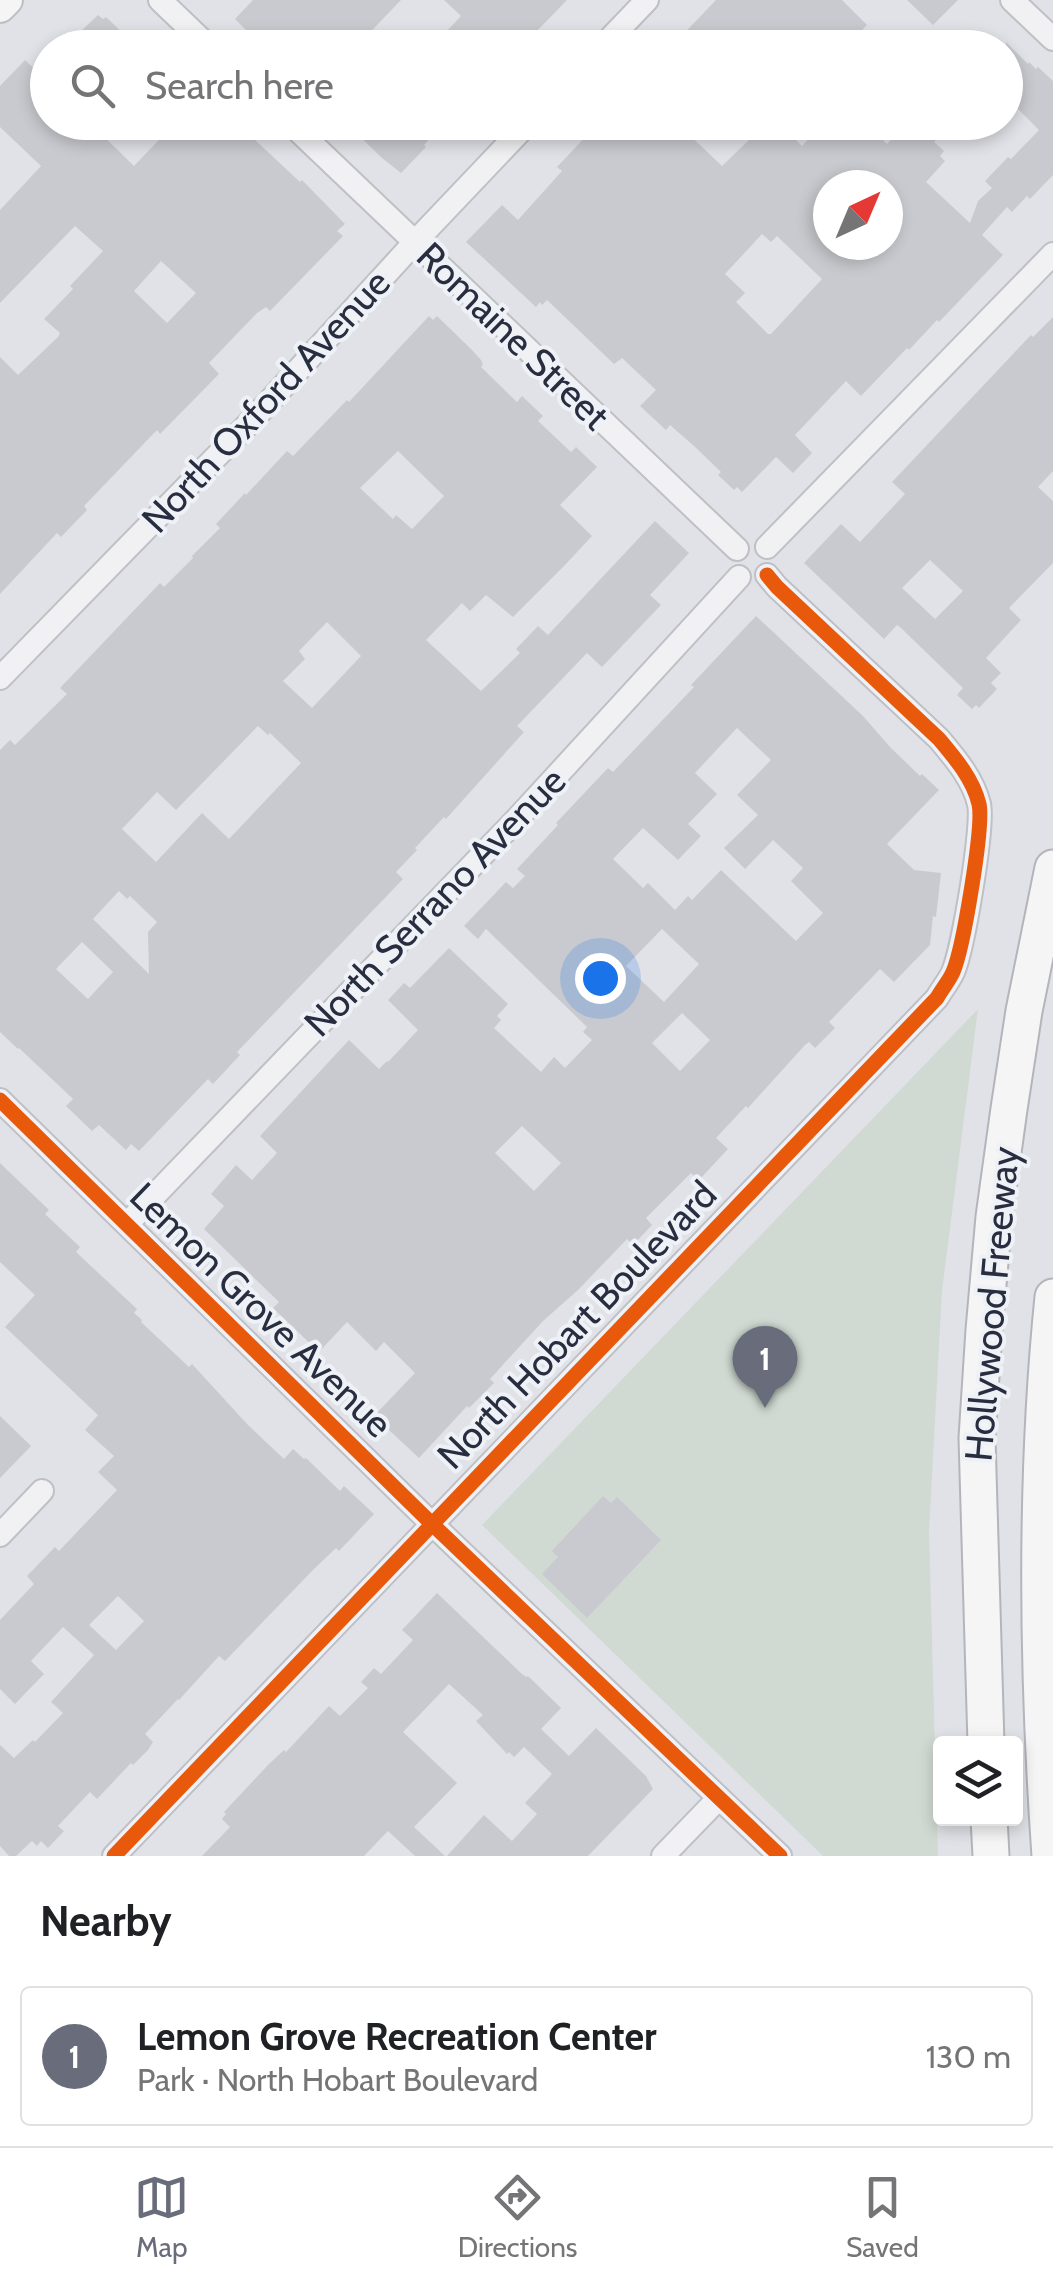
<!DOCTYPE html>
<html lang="en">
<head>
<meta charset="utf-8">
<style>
	body { margin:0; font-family:Cabin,sans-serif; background:#f6f6f6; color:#202124 }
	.controls { position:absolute; right:30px; bottom:30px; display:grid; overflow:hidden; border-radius:10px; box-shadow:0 5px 15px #0003 }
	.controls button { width:90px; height:90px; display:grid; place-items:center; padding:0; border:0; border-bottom:2px solid #e0e0e0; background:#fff; color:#202124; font:50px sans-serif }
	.compass { position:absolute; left:813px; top:170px; width:90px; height:90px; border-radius:50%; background:#fff; box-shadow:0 5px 15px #0003; rotate:44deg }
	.you { position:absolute; left:600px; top:978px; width:35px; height:35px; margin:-25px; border:8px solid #fff; border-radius:50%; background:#1a73e8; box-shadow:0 0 0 15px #1a73e833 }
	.badge { display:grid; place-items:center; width:65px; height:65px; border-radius:50%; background:#696c7a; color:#fff; font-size:32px; font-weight:700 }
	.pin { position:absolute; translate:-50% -82px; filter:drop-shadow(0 2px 5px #0008) }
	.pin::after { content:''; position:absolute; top:52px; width:35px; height:30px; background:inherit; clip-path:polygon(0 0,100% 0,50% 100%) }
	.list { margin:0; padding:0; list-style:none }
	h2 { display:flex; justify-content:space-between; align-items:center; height:130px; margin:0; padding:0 40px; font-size:42px }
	h2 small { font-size:32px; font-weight:400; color:#757577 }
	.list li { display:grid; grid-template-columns:65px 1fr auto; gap:30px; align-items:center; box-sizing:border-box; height:140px; margin:0 20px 20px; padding:0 20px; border:2px solid #e0e0e0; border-radius:10px }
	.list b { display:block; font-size:38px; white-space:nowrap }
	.list p { margin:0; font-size:32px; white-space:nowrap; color:#757577 }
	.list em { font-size:32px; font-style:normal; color:#757577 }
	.icon { flex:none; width:55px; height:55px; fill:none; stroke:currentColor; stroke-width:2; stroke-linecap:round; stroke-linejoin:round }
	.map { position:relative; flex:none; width:1053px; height:1856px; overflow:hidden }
	.search { position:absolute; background:#fff; box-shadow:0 5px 15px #0003; left:30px; right:30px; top:30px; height:110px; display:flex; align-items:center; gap:25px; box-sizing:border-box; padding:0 35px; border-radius:55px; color:#757577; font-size:38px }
	.sheet { height:290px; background:#fff }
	nav { display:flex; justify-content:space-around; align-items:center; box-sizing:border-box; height:140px; border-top:2px solid #e0e0e0; background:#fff; font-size:28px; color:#757577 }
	nav a { display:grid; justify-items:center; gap:5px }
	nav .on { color:#696c7a }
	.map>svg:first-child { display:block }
</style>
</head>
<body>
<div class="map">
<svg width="1053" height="1856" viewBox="0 0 1053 1856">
	<rect width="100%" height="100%" fill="#e1e2e7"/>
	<!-- green -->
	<polygon fill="#d0dad2" points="978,1009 942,1291 929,1531 938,1856 823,1856 482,1525"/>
	<!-- building -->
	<g fill="#c9cacf" fill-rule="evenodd">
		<polygon points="253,0 401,0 355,48 329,48 312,31 296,48 264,48 235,19"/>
		<polygon points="444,0 567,0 534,34 531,30 514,48 431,48 461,16"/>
		<polygon points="716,0 842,0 867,25 845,48 670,48"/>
		<polygon points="907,0 958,0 933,25"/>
		<polygon points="98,15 103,19 106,17 138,48 71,48 80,39 77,35"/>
		<path d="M 1006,42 L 1028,64 L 1029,62 L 1036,69 L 1038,67 L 1053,81 L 1053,175 L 1030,199 L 1027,196 L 1012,212 L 1007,207 L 982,235 L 1003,255 L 939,322 L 937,320 L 909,350 L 907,348 L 861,396 L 846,381 L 795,435 L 812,453 L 793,473 L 776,457 L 742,492 L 737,487 L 734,490 L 718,475 L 721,472 L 694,446 L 670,425 L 666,430 L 640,406 L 656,390 L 622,358 L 614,364 L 547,300 L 542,305 L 540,302 L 536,307 L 466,242 L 502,205 L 518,220 L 562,171 L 557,167 L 590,132 L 580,122 L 676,122 L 722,166 L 751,138 L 735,122 L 778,122 L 802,146 L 824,122 L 864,122 L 887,144 L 904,125 L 908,129 L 914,122 L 932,122 L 943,132 L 934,142 L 944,151 L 940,156 L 945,161 L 926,182 L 970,223 L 978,201 L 992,188 L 985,181 L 1008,157 L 1011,159 L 1039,130 L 1006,97 ZM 828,185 L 888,185 L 888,245 L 828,245 ZM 762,234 L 771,242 L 777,236 L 822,279 L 771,334 L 768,334 L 736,302 L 745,293 L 725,274 Z"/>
		<path d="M 25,60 L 48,82 L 48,122 L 89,122 L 134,166 L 176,122 L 236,122 L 300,182 L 302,180 L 345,224 L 337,231 L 343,236 L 270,311 L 266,307 L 257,313 L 209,363 L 219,374 L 160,434 L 157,430 L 84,506 L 87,510 L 61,537 L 57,533 L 0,594 L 0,357 L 18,375 L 58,337 L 60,333 L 44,319 L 73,289 L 70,286 L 103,251 L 75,226 L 0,303 L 0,210 L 41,166 L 0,127 L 0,86 ZM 161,261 L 196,293 L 167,323 L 134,291 Z"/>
		<polygon points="345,122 445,122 424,145 426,147 401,173 382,158"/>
		<path d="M 429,316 L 433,320 L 437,316 L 471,349 L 481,360 L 483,364 L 481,367 L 517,402 L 522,396 L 543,416 L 538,421 L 571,452 L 576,447 L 597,467 L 560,505 L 592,536 L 565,565 L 513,617 L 486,595 L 470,611 L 462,603 L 426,640 L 481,691 L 520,653 L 516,649 L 538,626 L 548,635 L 655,521 L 689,553 L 650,595 L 661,605 L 602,667 L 587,653 L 517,726 L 524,732 L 446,819 L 444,817 L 415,848 L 417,850 L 396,872 L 403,879 L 237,1052 L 240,1055 L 213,1084 L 208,1079 L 139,1151 L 131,1144 L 126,1150 L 99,1125 L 92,1131 L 66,1106 L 73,1099 L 19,1048 L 18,1049 L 0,1032 L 0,750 L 10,740 L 15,745 L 67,694 L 60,688 L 160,583 L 164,587 L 193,558 L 192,556 L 220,528 L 216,524 L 245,493 L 246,495 L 287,451 L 293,456 L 347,400 L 349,402 ZM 398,451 L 444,496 L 412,529 L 396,515 L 393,519 L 360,488 ZM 327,622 L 361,656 L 312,708 L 283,681 L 305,659 L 299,651 ZM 258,726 L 268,735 L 270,733 L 301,763 L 229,839 L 202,813 L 156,862 L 122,829 L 157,792 L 176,810 ZM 119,891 L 127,899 L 130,896 L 157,922 L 148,932 L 149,974 L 93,919 ZM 82,942 L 113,972 L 88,999 L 56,969 Z"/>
		<path d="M 1053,317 L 1053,471 L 1038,487 L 1053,501 L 1053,563 L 1009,608 L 1021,620 L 986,658 L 1001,673 L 991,683 L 997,689 L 979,708 L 976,705 L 972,709 L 957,695 L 963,688 L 901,628 L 897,625 L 884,639 L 804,563 L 841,524 L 860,542 L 905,494 L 892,482 L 1031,335 L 1033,337 ZM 930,560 L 963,591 L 935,619 L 902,588 Z"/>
		<path d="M 756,616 L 863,716 L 890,747 L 920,776 L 922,774 L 939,790 L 887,844 L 914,870 L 941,873 L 936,917 L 933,916 L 930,945 L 894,982 L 880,969 L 829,1022 L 835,1028 L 815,1048 L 809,1042 L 805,1045 L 748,1108 L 746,1106 L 716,1138 L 728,1149 L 699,1180 L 691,1173 L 646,1218 L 652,1225 L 633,1245 L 627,1239 L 578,1290 L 543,1321 L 490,1379 L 494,1383 L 469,1408 L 467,1406 L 419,1458 L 374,1416 L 415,1373 L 384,1342 L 376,1351 L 347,1322 L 319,1352 L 273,1308 L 279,1302 L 204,1229 L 224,1206 L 211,1194 L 236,1165 L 252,1180 L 277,1153 L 260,1136 L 349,1040 L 379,1069 L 387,1061 L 388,1062 L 418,1030 L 388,1000 L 404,983 L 410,988 L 449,948 L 508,1004 L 497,1016 L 501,1020 L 494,1028 L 541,1072 L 554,1057 L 565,1068 L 592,1040 L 583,1032 L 587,1027 L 486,929 L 478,939 L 464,926 L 506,882 L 513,888 L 525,876 L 517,869 L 558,825 L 556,823 L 608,768 L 613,772 L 694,687 L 691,685 ZM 737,728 L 771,760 L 737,795 L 758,815 L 724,848 L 745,869 L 773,840 L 803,868 L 791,881 L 823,913 L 796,941 L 721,870 L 692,900 L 688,896 L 675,910 L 648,883 L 643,888 L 613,859 L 643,828 L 678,860 L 701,836 L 688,824 L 717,794 L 695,773 ZM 662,929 L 699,964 L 664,1002 L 626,966 ZM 682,1013 L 710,1040 L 680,1071 L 652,1043 ZM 522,1126 L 561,1163 L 534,1191 L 495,1153 Z"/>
		<path d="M 0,1163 L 49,1210 L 45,1214 L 80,1247 L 76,1252 L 137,1309 L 134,1313 L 142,1320 L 141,1322 L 189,1367 L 192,1364 L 248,1425 L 284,1459 L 293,1449 L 304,1459 L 306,1458 L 340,1491 L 344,1486 L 374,1514 L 339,1551 L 336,1548 L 312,1571 L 225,1661 L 219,1656 L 179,1700 L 178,1699 L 145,1734 L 153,1742 L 148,1750 L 133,1765 L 131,1763 L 97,1799 L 90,1792 L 58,1826 L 64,1831 L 48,1848 L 41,1841 L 37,1846 L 32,1841 L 16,1856 L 9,1856 L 0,1846 L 0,1745 L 14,1758 L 33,1740 L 35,1742 L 63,1713 L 51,1702 L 94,1655 L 63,1627 L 31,1661 L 44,1674 L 15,1704 L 0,1689 L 0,1620 L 34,1584 L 27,1576 L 55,1547 L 59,1551 L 117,1490 L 98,1472 L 114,1456 L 85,1430 L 98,1415 L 5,1327 L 35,1295 L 0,1262 ZM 118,1596 L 144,1621 L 116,1650 L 89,1625 Z"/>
		<polygon points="0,1416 31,1446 0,1478"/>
		<polygon points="603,1496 611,1503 617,1497 661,1540 587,1618 542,1574 558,1557 552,1551"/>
		<polygon points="437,1593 522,1674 526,1677 528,1676 561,1708 541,1729 569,1756 596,1728 646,1776 653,1789 588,1856 447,1856 484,1815 512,1841 537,1814 525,1803 552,1774 524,1747 514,1757 509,1752 507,1754 476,1721 483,1715 449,1684 403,1732 457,1783 414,1827 445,1856 415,1856 388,1831 364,1856 202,1856 230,1827 222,1819 226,1814 224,1812 268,1765 284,1750 286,1752 329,1706 340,1716 368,1688 361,1682 374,1668 381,1674 413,1640 402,1630"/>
	</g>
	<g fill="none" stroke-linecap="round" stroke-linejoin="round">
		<defs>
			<g id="minor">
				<polyline points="160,0 210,48"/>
				<polyline points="1012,0 1053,39"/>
				<polyline points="601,48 647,0"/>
				<polyline points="289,122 737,549"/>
				<polyline points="767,547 1053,254"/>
				<polyline points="0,678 257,415 415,242 529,122"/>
				<polyline points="0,1100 432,1524 780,1856"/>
				<polyline points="127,1224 515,821 739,577"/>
				<polyline points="0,1535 42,1491"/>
				<path d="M 114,1856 L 937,998 C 942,989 949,981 953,972 C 963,949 984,826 979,804 C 973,779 955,758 939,739 L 777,587 L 767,575"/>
				<polyline points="663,1856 718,1799"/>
			</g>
			<polyline id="major" points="0,7 7,0"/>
			<g id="highway">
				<polyline points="986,1744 977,1438 984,1330 994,1217 1009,1109 1024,1011 1053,868"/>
				<polyline points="989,1818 991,1856"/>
				<path d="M 1050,1856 C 1037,1670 1034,1483 1053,1297"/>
			</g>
		</defs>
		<!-- minor casing -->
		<use href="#minor" stroke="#bfc0c5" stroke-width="26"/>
		<!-- major casing -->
		<use href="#major" stroke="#bdbfc4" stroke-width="34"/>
		<!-- highway casing -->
		<use href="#highway" stroke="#b3b5bb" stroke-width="39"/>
		<!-- minor -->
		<use href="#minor" stroke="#f1f1f3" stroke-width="22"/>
		<!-- major -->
		<use href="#major" stroke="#f5f5f6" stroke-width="30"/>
		<!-- highway -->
		<use href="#highway" stroke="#f5f5f6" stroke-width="35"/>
		<defs>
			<g id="cycleway">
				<polyline points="0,1100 432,1524 780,1856"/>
				<path d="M 114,1856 L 937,998 C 942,989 949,981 953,972 C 963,949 984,826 979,804 C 973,779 955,758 939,739 L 777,587 L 767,575"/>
			</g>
		</defs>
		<!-- cycleway casing -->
		<use href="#cycleway" stroke="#eef1f6" stroke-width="21"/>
		<!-- cycleway -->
		<use href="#cycleway" stroke="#e8590c" stroke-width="15"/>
	</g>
	<g text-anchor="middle" stroke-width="8" stroke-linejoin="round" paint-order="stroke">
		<!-- street labels -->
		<g font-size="38" fill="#282d40" stroke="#eef1f6">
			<text transform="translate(513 336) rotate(44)" y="13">Romaine Street</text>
			<text transform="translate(266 401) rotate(-47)" y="13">North Oxford Avenue</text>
			<text transform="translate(435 902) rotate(-46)" y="13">North Serrano Avenue</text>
			<text transform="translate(992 1304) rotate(-85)" y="13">Hollywood Freeway</text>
			<text transform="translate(261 1310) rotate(44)" y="13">Lemon Grove Avenue</text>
			<text transform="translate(577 1325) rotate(-46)" y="13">North Hobart Boulevard</text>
		</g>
	</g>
</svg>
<div class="controls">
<button><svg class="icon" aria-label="layers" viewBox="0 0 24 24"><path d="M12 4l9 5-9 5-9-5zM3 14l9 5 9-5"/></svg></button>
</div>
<svg class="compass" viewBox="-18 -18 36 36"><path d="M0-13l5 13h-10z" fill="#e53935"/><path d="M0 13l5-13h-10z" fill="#757577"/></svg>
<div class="you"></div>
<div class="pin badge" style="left:765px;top:1408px">1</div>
<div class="search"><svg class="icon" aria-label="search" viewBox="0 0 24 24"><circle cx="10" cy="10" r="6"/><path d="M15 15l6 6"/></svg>Search here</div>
</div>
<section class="sheet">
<h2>Nearby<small></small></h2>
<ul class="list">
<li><span class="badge">1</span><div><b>Lemon Grove Recreation Center</b><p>Park · North Hobart Boulevard</p></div><em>130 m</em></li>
</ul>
</section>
<nav>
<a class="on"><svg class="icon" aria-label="map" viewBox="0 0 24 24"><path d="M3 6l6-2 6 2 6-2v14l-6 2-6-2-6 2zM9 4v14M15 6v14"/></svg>Map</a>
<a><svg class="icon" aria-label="directions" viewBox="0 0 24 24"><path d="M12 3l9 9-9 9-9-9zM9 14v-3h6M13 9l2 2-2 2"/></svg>Directions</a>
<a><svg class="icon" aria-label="saved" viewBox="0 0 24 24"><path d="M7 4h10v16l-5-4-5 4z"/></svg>Saved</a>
</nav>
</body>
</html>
